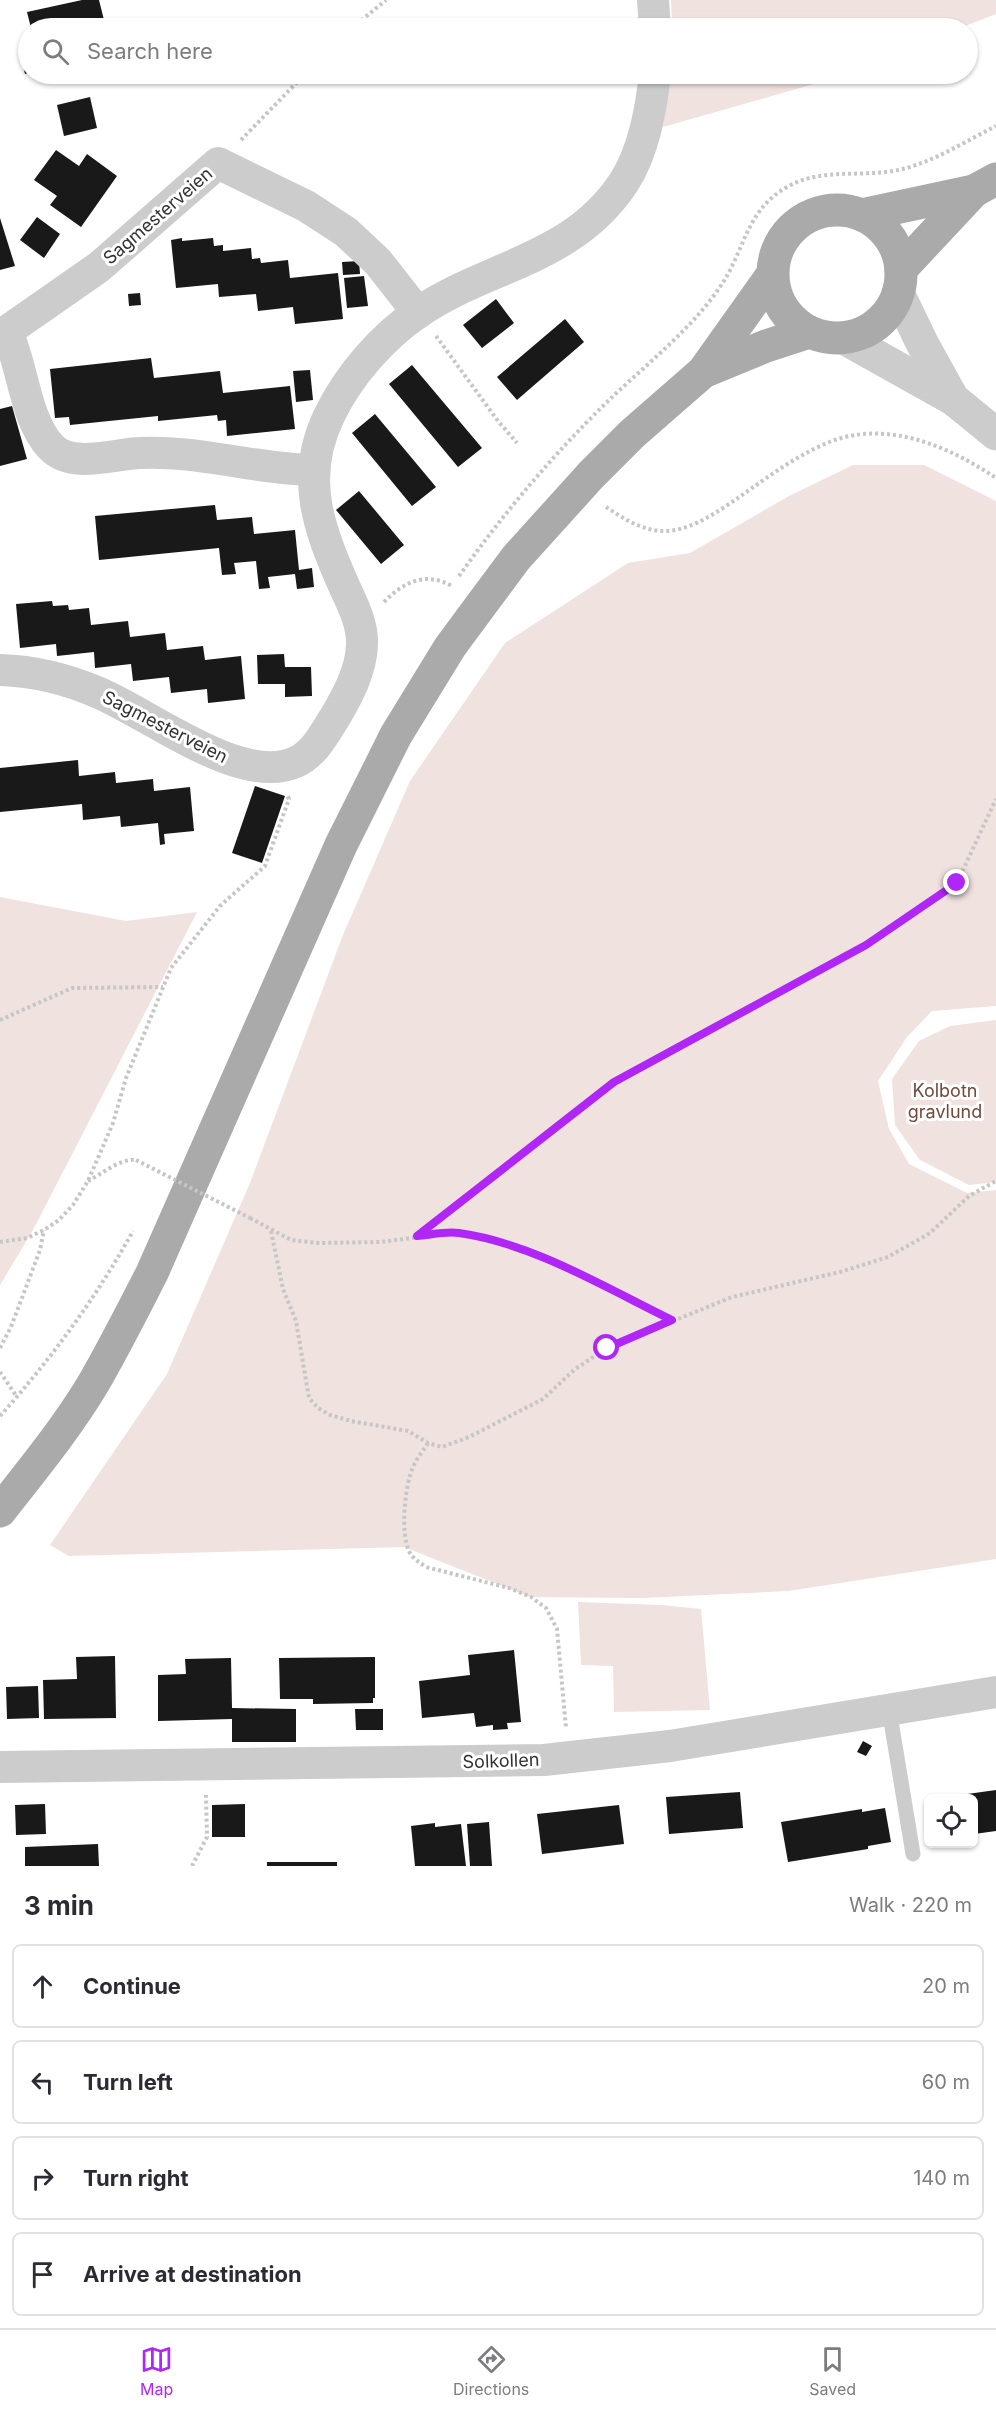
<!DOCTYPE html>
<html lang="en">
<head>
<meta charset="utf-8">
<style>
	body { margin:0; font-family:Inter,sans-serif; background:#f2f2f3; color:#2b2b33 }
	.controls { position:absolute; right:18px; bottom:18px; display:grid; overflow:hidden; border-radius:9px; box-shadow:0 2px 4px #0004 }
	.controls button { width:54px; height:54px; display:grid; place-items:center; padding:0; border:0; border-bottom:2px solid #e1e1e2; background:#fff; color:#2b2b33; font:30px sans-serif }
	.stop { position:absolute; width:18px; height:18px; margin:-14px; border:4px solid #b026f7; border-radius:50%; background:#fff }
	.stop.end { background:#b026f7; border-color:#fff; box-shadow:0 2px 6px #0008 }
	.list { margin:0; padding:0; list-style:none }
	h2 { display:flex; justify-content:space-between; align-items:center; height:78px; margin:0; padding:0 24px; font-size:26px }
	h2 small { font-size:20px; font-weight:400; color:#7c7c81 }
	.list li { display:grid; grid-template-columns:39px 1fr auto; gap:18px; align-items:center; box-sizing:border-box; height:84px; margin:0 12px 12px; padding:0 12px; border:2px solid #e1e1e2; border-radius:9px }
	.list b { display:block; font-size:22px; white-space:nowrap }
	.list em { font-size:20px; font-style:normal; color:#7c7c81 }
	.icon { flex:none; width:33px; height:33px; fill:none; stroke:currentColor; stroke-width:2; stroke-linecap:round; stroke-linejoin:round }
	.map { position:relative; flex:none; width:996px; height:1866px; overflow:hidden }
	.search { position:absolute; background:#fff; box-shadow:0 2px 4px #0004; left:18px; right:18px; top:18px; height:66px; display:flex; align-items:center; gap:15px; box-sizing:border-box; padding:0 21px; border-radius:33px; color:#7c7c81; font-size:22px }
	.sheet { height:462px; background:#fff }
	nav { display:flex; justify-content:space-around; align-items:center; box-sizing:border-box; height:84px; border-top:2px solid #e1e1e2; background:#fff; font-size:16px; color:#7c7c81 }
	nav a { display:grid; justify-items:center; gap:3px }
	nav .on { color:#b026f7 }
	.map>svg:first-child { display:block }
</style>
</head>
<body>
<div class="map">
<svg width="996" height="1866" viewBox="0 0 996 1866">
	<rect width="100%" height="100%" fill="#fff"/>
	<!-- green -->
	<g fill="#f0e2df">
		<polygon points="671,0 996,0 996,14 960,28 672,28"/>
		<polygon points="668,74 849,74 663,127"/>
		<polygon points="853,465 924,465 996,501 996,1006 932,1011 907,1037 878,1081 889,1129 909,1164 967,1193 996,1190 996,1559 788,1591 643,1598 530,1597 404,1547 69,1556 50,1545 167,1374 250,1183 343,935 410,781 505,643 628,563 690,553 789,496"/>
		<polygon points="0,897 126,921 197,912 33,1230 0,1285"/>
		<polygon points="996,1020 996,1182 969,1185 920,1160 895,1125 892,1079 919,1041 950,1026"/>
		<polygon points="578,1602 661,1605 701,1609 710,1710 614,1712 613,1666 581,1665"/>
	</g>
	<!-- building -->
	<g fill="#191919">
		<polygon points="82,0 99,0 106,28 31,28 27,12"/>
		<polygon points="28,54 28,73 25,74 21,56"/>
		<polygon points="90,97 97,128 64,136 57,105"/>
		<polygon points="56,150 79,166 87,154 117,176 81,227 50,205 57,196 34,180"/>
		<polygon points="37,217 60,234 44,258 20,240"/>
		<polygon points="0,218 15,266 0,270"/>
		<polygon points="182,238 182,241 213,238 214,246 223,245 223,251 251,248 252,259 260,258 261,263 288,260 290,278 338,273 343,319 295,324 293,307 258,311 256,294 219,297 218,284 176,288 171,240"/>
		<polygon points="359,261 360,274 343,275 342,262"/>
		<polygon points="364,276 368,306 347,308 344,278"/>
		<polygon points="140,293 141,305 129,306 128,294"/>
		<polygon points="496,299 514,323 482,348 463,325"/>
		<polygon points="565,319 584,342 517,400 497,377"/>
		<polygon points="151,358 154,378 220,371 223,393 290,386 295,429 227,436 226,420 218,421 217,415 158,421 158,416 70,425 69,417 55,418 50,369"/>
		<polygon points="412,365 482,448 458,467 389,384"/>
		<polygon points="310,370 313,400 296,402 293,371"/>
		<polygon points="12,406 27,459 0,466 0,409"/>
		<polygon points="375,414 436,487 412,506 352,433"/>
		<polygon points="359,491 404,545 381,564 336,510"/>
		<polygon points="215,505 217,520 252,517 254,534 295,530 299,570 312,568 314,587 297,589 295,574 268,577 270,588 259,589 256,561 234,563 236,574 222,575 219,548 99,560 95,516"/>
		<polygon points="52,601 53,606 68,605 69,610 89,608 91,625 128,621 130,637 165,633 167,650 203,646 205,660 241,656 245,699 208,703 207,689 171,693 169,677 133,681 131,664 95,668 94,652 57,656 56,644 20,648 16,604"/>
		<polygon points="284,654 285,667 311,667 312,696 285,697 285,684 258,684 257,655"/>
		<polygon points="78,760 79,776 115,772 116,783 153,779 154,791 190,787 194,831 164,834 165,844 160,845 158,823 121,827 120,816 83,820 82,804 0,812 0,768"/>
		<polygon points="255,786 285,796 262,863 232,853"/>
		<polygon points="514,1650 521,1722 507,1723 508,1729 493,1730 493,1725 476,1727 474,1713 422,1718 419,1681 470,1675 468,1655"/>
		<polygon points="115,1656 116,1718 44,1719 43,1680 77,1679 76,1657"/>
		<polygon points="375,1657 375,1698 373,1698 373,1703 313,1704 313,1699 280,1699 279,1658"/>
		<polygon points="231,1658 232,1708 296,1709 296,1742 232,1742 232,1719 158,1721 158,1675 186,1674 185,1659"/>
		<polygon points="38,1686 39,1718 7,1719 6,1687"/>
		<polygon points="355,1709 383,1709 383,1730 356,1730"/>
		<polygon points="863,1741 872,1746 866,1756 857,1752"/>
		<polygon points="996,1790 996,1831 974,1834 974,1798 954,1798 953,1796"/>
		<polygon points="740,1792 743,1828 669,1834 666,1797"/>
		<polygon points="45,1804 46,1834 16,1835 15,1805"/>
		<polygon points="245,1804 245,1837 212,1837 212,1805"/>
		<polygon points="619,1805 624,1844 542,1854 537,1814"/>
		<polygon points="885,1808 891,1842 868,1846 868,1849 788,1862 781,1822 862,1809 862,1812"/>
		<polygon points="489,1822 492,1866 470,1866 467,1824"/>
		<polygon points="435,1823 435,1827 461,1824 466,1866 415,1866 411,1826"/>
		<polygon points="98,1844 99,1866 25,1866 25,1847"/>
		<rect x="267" y="1862" width="70" height="4"/>
	</g>
	<g fill="none" stroke-linecap="round" stroke-linejoin="round">
		<!-- path -->
		<g stroke="#c6c6c6" stroke-width="4" stroke-dasharray="3 3" stroke-linecap="butt">
			<polyline points="352,28 386,0"/>
			<polyline points="241,140 305,74"/>
			<polyline points="436,336 498,421 517,443"/>
			<path d="M 606,507 C 623,518 642,531 664,531 C 691,531 717,512 738,498 C 768,477 798,454 832,441 C 889,420 950,447 996,478"/>
			<path d="M 459,576 C 503,514 552,456 606,403 C 644,366 690,331 720,287 C 745,251 745,211 787,187 C 820,168 856,177 893,171 C 929,165 964,142 996,126"/>
			<path d="M 384,602 C 404,582 425,571 452,586"/>
			<polyline points="0,1020 72,988 163,987"/>
			<path d="M 88,1181 C 102,1174 120,1158 136,1160"/>
			<polyline points="250,1218 291,1240 318,1243 381,1242 457,1232 501,1242 547,1260 672,1320"/>
			<polyline points="271,1231 283,1289 296,1321 309,1398 318,1408 330,1415 351,1421 408,1431 428,1443 442,1447 469,1437 543,1399 575,1369 607,1348 732,1297 840,1272 888,1257 930,1233 969,1196 996,1181"/>
			<polyline points="417,1236 614,1082 866,945 957,883 996,799"/>
			<polyline points="0,1242 27,1238 44,1230 59,1220 73,1205 88,1181 113,1123 126,1078 171,968 220,906 265,866 289,799 287,795"/>
			<polyline points="0,1348 11,1327 40,1250 44,1230"/>
			<polyline points="0,1372 17,1397"/>
			<path d="M 0,1416 C 51,1359 96,1298 133,1231"/>
			<path d="M 428,1443 C 423,1451 417,1458 413,1467 C 405,1485 400,1533 409,1551 C 413,1559 419,1562 426,1567 L 509,1588 L 531,1597 L 546,1608 L 557,1629 L 566,1728"/>
			<polyline points="192,1866 207,1837 206,1795"/>
		</g>
		<!-- service -->
		<polyline stroke="#ccc" stroke-width="15" points="889,1709 913,1854"/>
		<!-- minor -->
		<g stroke="#ccc" stroke-width="32">
			<polyline points="653,0 655,28"/>
			<path d="M 7,332 C 23,366 25,420 51,447 C 72,469 113,454 140,453 C 198,450 254,469 313,470"/>
			<polyline points="0,336 99,267 218,163 306,206 346,232 378,262 418,313"/>
			<path d="M 0,670 C 34,671 67,679 99,693 C 151,715 242,787 296,762 C 315,753 324,734 335,717 C 348,695 361,671 362,645 C 363,625 353,605 345,588 C 319,529 299,478 329,416 C 348,376 382,337 419,312 C 488,265 573,260 624,182 C 644,151 651,109 655,74"/>
			<polyline points="0,1767 544,1760 670,1746 996,1692"/>
		</g>
		<!-- tertiary -->
		<g stroke="#ccc" stroke-width="33">
			<polyline points="898,293 922,343 953,399 996,434"/>
			<polyline points="844,338 953,399"/>
		</g>
		<!-- primary -->
		<g stroke="#aaa" stroke-width="33">
			<circle cx="837" cy="274" r="64"/>
			<polyline points="862,215 974,191 996,179"/>
			<polyline points="901,269 974,191"/>
			<polyline points="703,372 766,346 809,332"/>
			<path d="M 0,1511 C 32,1470 66,1429 93,1384 C 114,1348 133,1310 152,1273 L 341,845 L 396,735 L 450,647 L 481,605 L 516,558 L 591,475 L 632,434 L 703,372 L 772,275"/>
		</g>
		<!-- path-bridge -->
		<polyline stroke="#c6c6c6" stroke-width="4" stroke-dasharray="3 3" stroke-linecap="butt" points="136,1160 250,1218"/>
	</g>
	<g fill="none" stroke-linecap="round" stroke-linejoin="round">
		<!-- route -->
		<path stroke="#b026f7" stroke-width="8" d="M 607,1348 L 672,1320 C 606,1288 532,1243 459,1233 C 446,1231 430,1235 417,1236 L 614,1082 L 866,945 L 957,883"/>
	</g>
	<g text-anchor="middle" stroke-width="6" stroke-linejoin="round" paint-order="stroke">
		<!-- street labels -->
		<g font-size="18" fill="#323232" stroke="#fff">
			<text transform="translate(158 216) rotate(-41)" y="6">Sagmesterveien</text>
			<text transform="translate(165 727) rotate(27)" y="6">Sagmesterveien</text>
			<text transform="translate(501 1761) rotate(-2)" y="6">Solkollen</text>
		</g>
		<!-- park labels -->
		<g font-size="18" fill="#734939" stroke="#fff">
			<text x="945" y="1097">Kolbotn<tspan x="945" dy="21">gravlund</tspan></text>
		</g>
	</g>
</svg>
<div class="controls">
<button><svg class="icon" aria-label="locate" viewBox="0 0 24 24"><circle cx="12" cy="12" r="6"/><path d="M12 2v4M12 18v4M2 12h4M18 12h4"/></svg></button>
</div>
<div class="stop" style="left:607px;top:1348px"></div>
<div class="stop end" style="left:957px;top:883px"></div>
<div class="search"><svg class="icon" aria-label="search" viewBox="0 0 24 24"><circle cx="10" cy="10" r="6"/><path d="M15 15l6 6"/></svg>Search here</div>
</div>
<section class="sheet">
<h2>3 min<small>Walk · 220 m</small></h2>
<ul class="list">
<li><svg class="icon" aria-label="ahead" viewBox="0 0 24 24"><path d="M12 20V5M6 11l6-6 6 6"/></svg><div><b>Continue</b></div><em>20 m</em></li>
<li><svg class="icon" aria-label="left" viewBox="0 0 24 24"><path d="M17 20v-9H6M10 6l-5 5 5 5"/></svg><div><b>Turn left</b></div><em>60 m</em></li>
<li><svg class="icon" aria-label="right" viewBox="0 0 24 24"><path d="M7 20v-9h11M14 6l5 5-5 5"/></svg><div><b>Turn right</b></div><em>140 m</em></li>
<li><svg class="icon" aria-label="arrive" viewBox="0 0 24 24"><path d="M6 21V4h12l-3 4 3 4H6"/></svg><div><b>Arrive at destination</b></div></li>
</ul>
</section>
<nav>
<a class="on"><svg class="icon" aria-label="map" viewBox="0 0 24 24"><path d="M3 6l6-2 6 2 6-2v14l-6 2-6-2-6 2zM9 4v14M15 6v14"/></svg>Map</a>
<a><svg class="icon" aria-label="directions" viewBox="0 0 24 24"><path d="M12 3l9 9-9 9-9-9zM9 14v-3h6M13 9l2 2-2 2"/></svg>Directions</a>
<a><svg class="icon" aria-label="saved" viewBox="0 0 24 24"><path d="M7 4h10v16l-5-4-5 4z"/></svg>Saved</a>
</nav>
</body>
</html>
